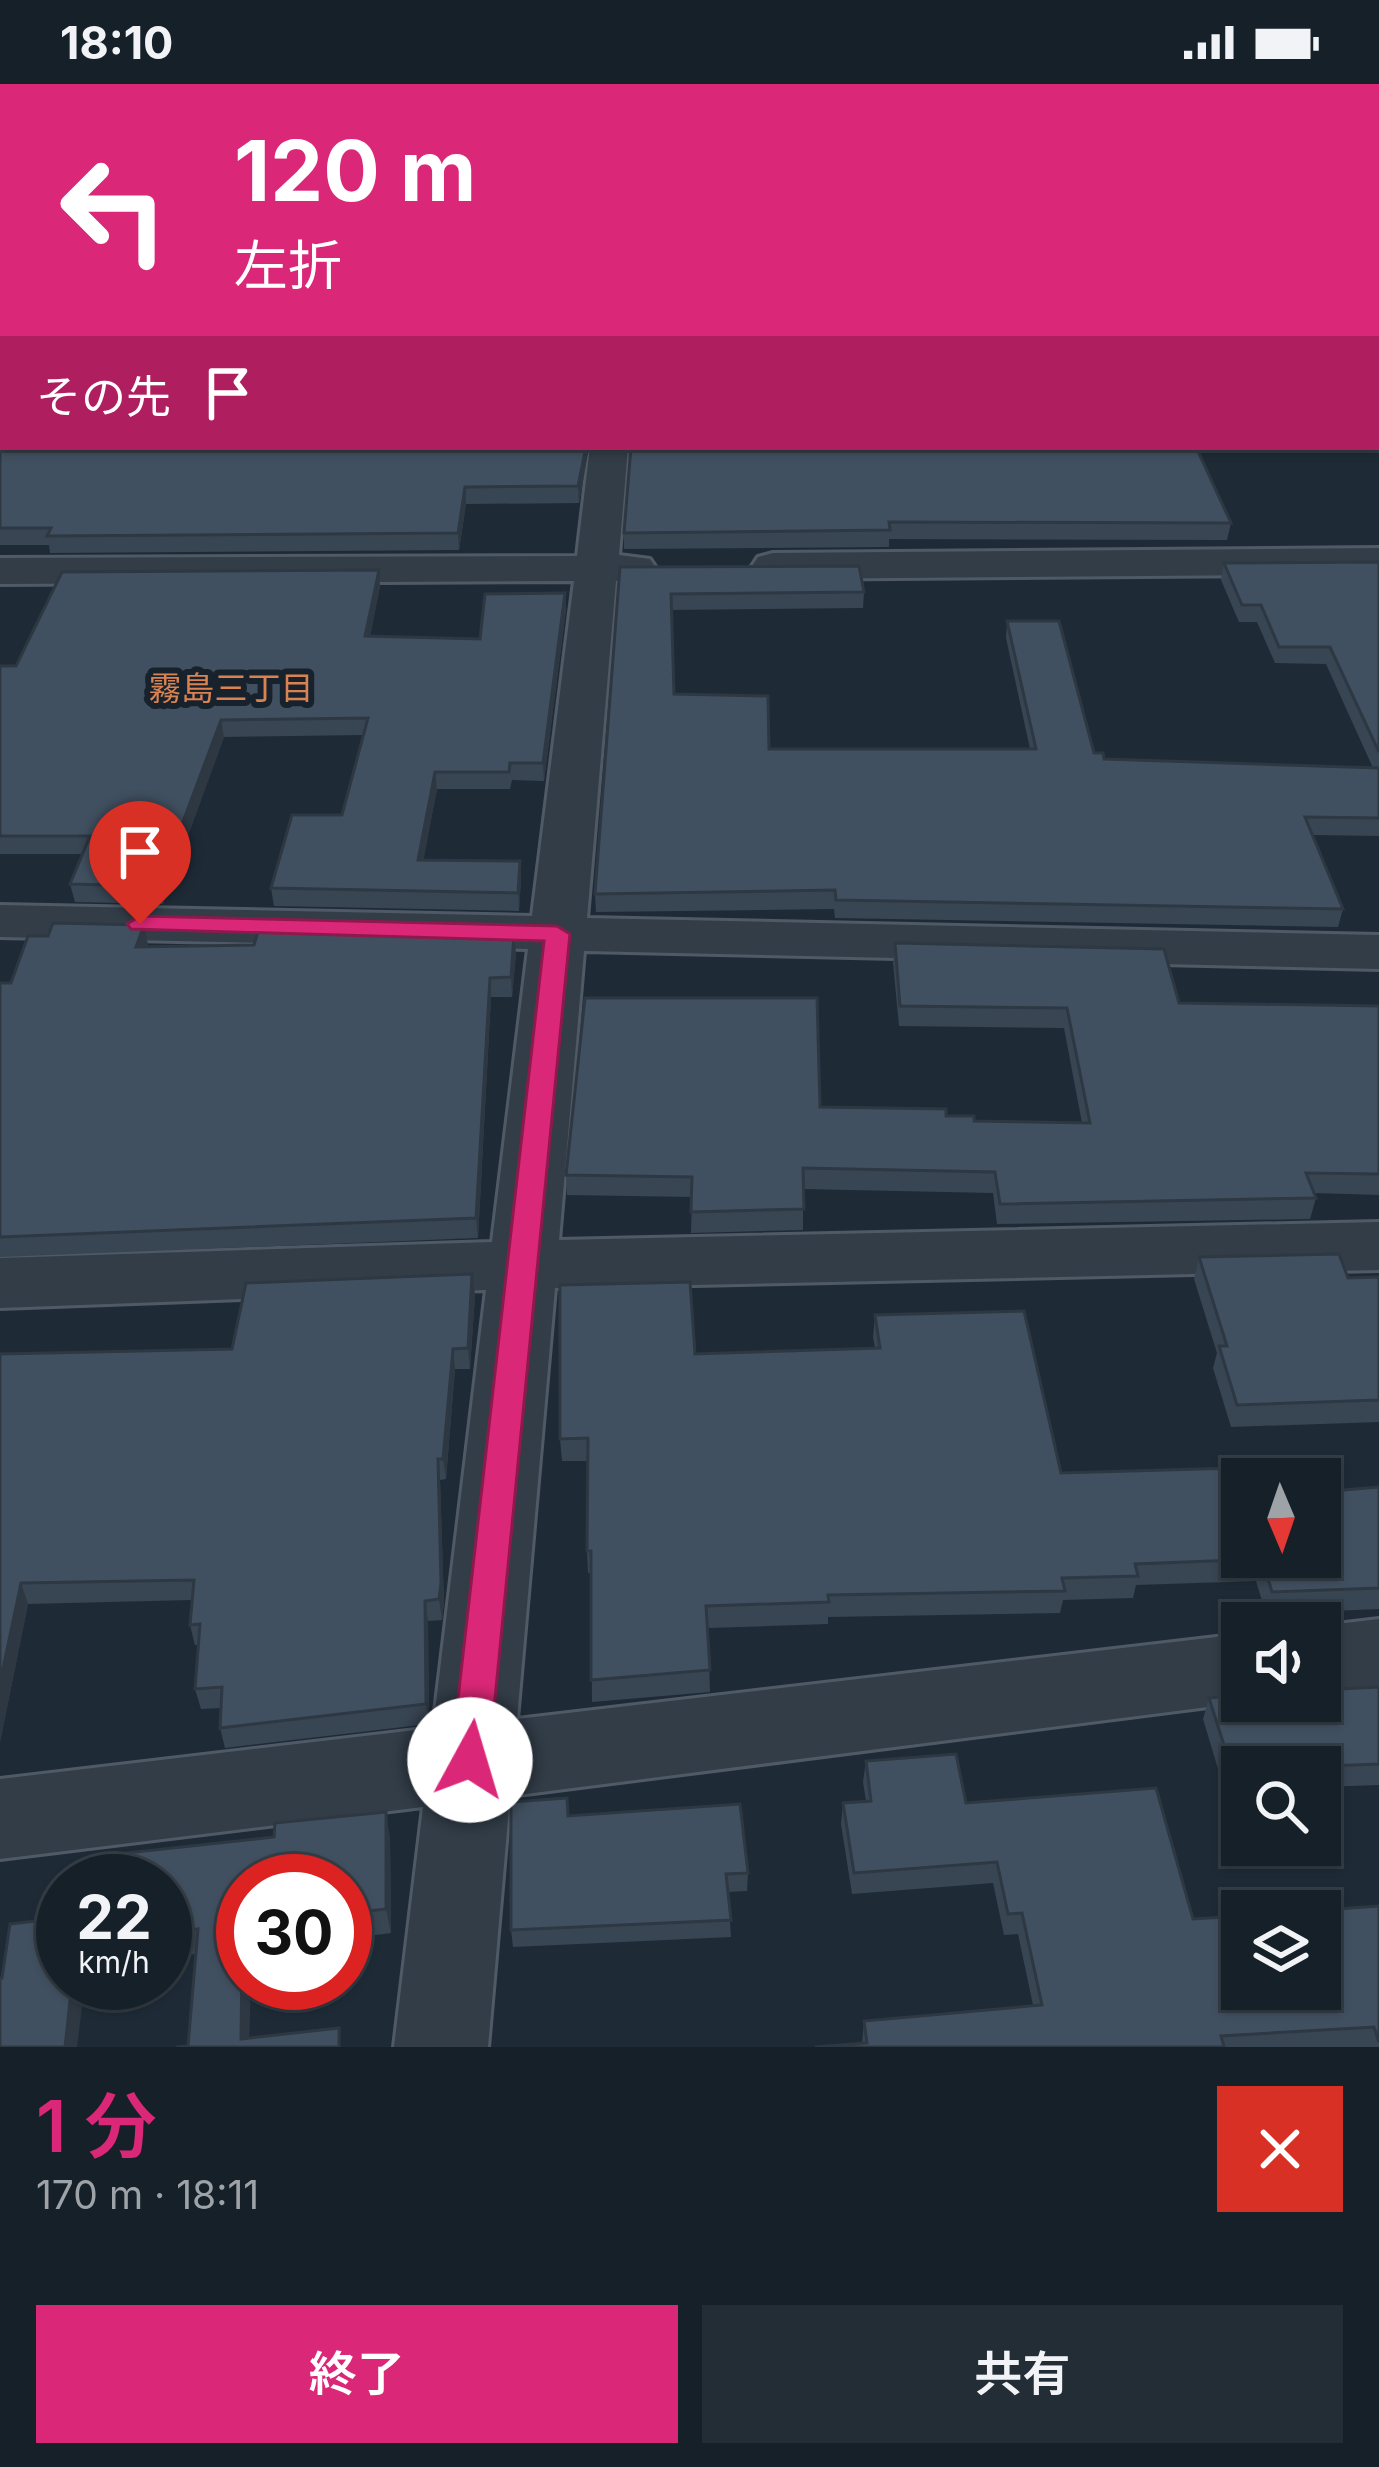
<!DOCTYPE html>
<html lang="ja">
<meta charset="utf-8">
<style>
:root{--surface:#162029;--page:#232d35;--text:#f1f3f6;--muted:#9ea3a8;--line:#353e46;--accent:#db2777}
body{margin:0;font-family:Inter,"Noto Sans JP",sans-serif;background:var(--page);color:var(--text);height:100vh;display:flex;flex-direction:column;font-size:45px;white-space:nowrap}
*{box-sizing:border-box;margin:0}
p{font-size:39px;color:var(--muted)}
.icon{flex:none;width:66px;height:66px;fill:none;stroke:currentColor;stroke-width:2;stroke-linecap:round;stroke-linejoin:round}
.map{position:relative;height:1963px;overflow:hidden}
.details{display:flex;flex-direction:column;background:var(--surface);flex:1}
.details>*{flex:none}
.guide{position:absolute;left:0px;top:0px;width:1380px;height:366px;box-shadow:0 3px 9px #0004,0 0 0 3px var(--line);background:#db2777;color:#fff;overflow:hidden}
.needle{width:78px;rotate:178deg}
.buttons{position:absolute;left:1221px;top:1374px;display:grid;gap:24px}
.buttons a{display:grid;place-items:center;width:120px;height:120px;border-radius:0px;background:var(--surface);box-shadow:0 3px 9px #0004,0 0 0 3px var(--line);font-size:60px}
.speed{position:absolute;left:36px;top:1770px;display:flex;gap:24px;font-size:60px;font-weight:700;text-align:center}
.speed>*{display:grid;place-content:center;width:156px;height:156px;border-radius:50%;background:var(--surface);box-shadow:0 3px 9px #0004,0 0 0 3px var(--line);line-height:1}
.speed small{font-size:30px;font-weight:400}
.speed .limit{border:18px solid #d22;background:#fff;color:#111}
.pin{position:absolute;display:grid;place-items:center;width:102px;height:102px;color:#fff;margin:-123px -51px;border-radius:50% 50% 50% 0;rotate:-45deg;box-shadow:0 0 12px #0007}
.pin .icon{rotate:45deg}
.me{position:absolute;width:132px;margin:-66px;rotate:6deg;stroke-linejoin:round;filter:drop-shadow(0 0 9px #0008)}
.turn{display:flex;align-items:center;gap:42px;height:252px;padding:0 36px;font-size:54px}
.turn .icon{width:156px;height:156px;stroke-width:2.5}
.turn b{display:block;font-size:84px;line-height:102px}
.then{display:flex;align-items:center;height:114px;padding:0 36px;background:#0003;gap:24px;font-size:45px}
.round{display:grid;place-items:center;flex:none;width:126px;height:126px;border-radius:0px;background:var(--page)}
.head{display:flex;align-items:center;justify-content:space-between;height:204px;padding:0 36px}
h1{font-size:72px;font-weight:600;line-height:90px;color:var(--accent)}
.cta{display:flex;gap:24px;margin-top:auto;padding:24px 36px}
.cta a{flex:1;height:138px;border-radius:0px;background:var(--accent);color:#fff;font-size:48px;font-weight:600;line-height:138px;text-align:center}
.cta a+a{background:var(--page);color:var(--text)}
.status{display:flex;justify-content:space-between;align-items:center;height:84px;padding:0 60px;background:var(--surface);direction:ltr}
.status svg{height:33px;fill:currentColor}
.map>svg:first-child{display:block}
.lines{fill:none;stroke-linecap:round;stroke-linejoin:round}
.minor-casing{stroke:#4f5a66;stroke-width:6}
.tertiary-casing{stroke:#4f5a66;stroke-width:6}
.primary-casing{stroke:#3b4651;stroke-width:6}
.minor{fill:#323d48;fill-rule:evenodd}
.tertiary{fill:#323d48;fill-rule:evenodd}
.primary{fill:#4f5c68;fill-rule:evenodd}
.wall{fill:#384553}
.shaded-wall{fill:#2e3843}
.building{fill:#415060;stroke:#2e3843;stroke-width:3}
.route{fill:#db2777;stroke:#8e194d;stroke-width:3}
.labels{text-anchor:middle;stroke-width:12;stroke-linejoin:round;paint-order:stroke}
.far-neighbourhood-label{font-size:33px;fill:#d98353;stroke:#18222c}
</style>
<div class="status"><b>18:10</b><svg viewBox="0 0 49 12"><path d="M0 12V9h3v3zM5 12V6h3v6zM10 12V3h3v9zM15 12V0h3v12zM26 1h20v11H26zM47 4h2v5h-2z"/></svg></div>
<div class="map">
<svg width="1379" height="1963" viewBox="0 0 1379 1963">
<rect width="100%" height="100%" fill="#1e2b37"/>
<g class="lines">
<defs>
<path id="minor" d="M0 153H3L0 175Z
M3 222V242L0 243V223Z
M590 363H628L619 471 650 475 656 484 650 493 616 497 587 834 1379 851V885L584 867 559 1156 1379 1138V1186L555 1204 517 1635 1242 1550V1617H1255L510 1712 488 1963H394L423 1723 0 1775V1695L433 1644 486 1206 0 1224V1174L492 1158 528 865 0 853V821L532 832 574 497 0 500V474L577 472Z
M1379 464V490L773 495 758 491 752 482 758 473 773 469Z
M1379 1535V1605L1320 1612V1542Z"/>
<path id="tertiary" d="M1377 270H1379V294H1377Z"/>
<path id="primary" d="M1377 293 1379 294V320L1377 319Z"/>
</defs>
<use href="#minor" class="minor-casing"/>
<use href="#tertiary" class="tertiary-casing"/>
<use href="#primary" class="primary-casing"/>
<use href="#minor" class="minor"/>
<use href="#tertiary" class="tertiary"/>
<use href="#primary" class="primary"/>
</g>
<path class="wall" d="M0 281 3 363H589L579 419 466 420 459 466 50 469 49 461H0Z
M1200 370 1231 439 1227 456 889 455V463L624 465V449Z
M1379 478V752L1313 751 1343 825 1338 843 835 834 834 825 596 828 595 810 620 483 864 508 863 524 672 526 674 610 769 665H1030L1006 554 1007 537 1094 669 1104 675 1373 684 1326 580 1275 579 1257 538H1239L1221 496 1224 479Z
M380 502 370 552 480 555 565 509 566 525 544 697 512 696 510 705H437L423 776 520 777 521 795 519 827 274 822 271 804 342 731 363 651 224 653 163 820 75 818 70 800 83 770H0V582H16Z
M144 841 148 863 516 869 512 913H491L478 1154 0 1173V899H11L48 852Z
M895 859 1179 919 1379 922V1111L1314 1109 1316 1114 1310 1135 997 1140 993 1109 803 1105V1146L691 1149 692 1113 567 1111 566 1091 820 1023 946 1032 974 1037 1082 1039 1064 944 899 942 893 879Z
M1199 1173 1348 1194 1379 1193V1338L1231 1343 1213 1284 1217 1269 1194 1195Z
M472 1190 475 1211 470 1285H455L446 1395 440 1396 444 1519 442 1536 428 1537 429 1640 225 1664 220 1644 221 1624 201 1625 195 1605 198 1561H195L190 1541 192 1516 28 1520 0 1658V1270L232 1265Z
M875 1231 1061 1389 1229 1384 1231 1375 1296 1374 1242 1473 1379 1403V1525L1266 1530 1256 1497 1136 1501 1133 1514 1063 1516 1060 1529 828 1533V1540L708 1544 710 1608 592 1618 591 1489H588L587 1467 588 1377H562L560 1355 875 1264 873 1253Z
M1379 1603V1701L1320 1703V1683H1242V1707L1225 1708 1203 1635 1209 1614Z
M866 1677 966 1719 1193 1835 1379 1822V1963H815L862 1959 864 1937 1033 1921 1018 1850 1004 1851 993 1799 852 1810 841 1740 843 1719 866 1717 863 1698Z
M569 1732 748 1789 747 1807 728 1808 731 1853 513 1863 511 1846Z
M390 1753 391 1849 345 1855V1797H243L249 1954 188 1962 196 1870 165 1874V1797Z"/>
<path class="shaded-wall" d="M3 112V128L0 132V115Z
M586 363H589L579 419 578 402Z
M465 403 466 420 459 466 458 449Z
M379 486 380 502 367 569 365 552Z
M565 509 566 525 544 697 543 679Z
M221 636 224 653 163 820 159 802Z
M435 688 437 705 420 795 418 776Z
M520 777 521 795 519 827 518 809Z
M144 841 148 861 141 883 136 863Z
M514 850 516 869 512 913 511 893Z
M490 894 491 913 478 1154 476 1134Z
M472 1190 475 1211 470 1285 468 1264Z
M453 1265 455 1285 446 1395 443 1375Z
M438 1375 440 1396 444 1519 442 1536 439 1515Z
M21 1499 28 1520 0 1658V1599Z
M425 1517 428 1537 429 1640 426 1620Z
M386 1728 390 1753 391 1849 386 1825Z
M72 1899H85L77 1963H65Z
M243 1899H251L249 1963 241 1955Z"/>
<path class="building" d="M4 0H1379V16L1377 17V3H5Z
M3 11V112L0 115V13Z
M1377 27 1379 35V66L1377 65Z
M0 281H3V363H586L578 402 465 403 458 449 47 452 51 444H0Z
M631 363H1196L1231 439 889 438 890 446 624 449Z
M1379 478V668L1330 563H1279L1261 521H1242L1224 479Z
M859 482 864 508 671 510 674 610 768 612 769 665H1036L1007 537H1059L1094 669H1103L1104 675 1379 684V734L1305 733 1343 825 836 816 835 806 595 810 620 483Z
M379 486 365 552 480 555 485 510 565 509 543 679H510L509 688H435L418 776 520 777 518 809 271 804 292 731H342L368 634 221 636 159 802 70 800 90 752H0V582H16L62 488Z
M53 839 144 841 136 863 254 861 259 844 514 850 511 893 490 894 476 1134 0 1153V899H11L28 852H48Z
M895 859 1164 865 1179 919 1379 922V1090L1306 1089 1316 1114 1000 1120 995 1088 803 1084 804 1125 691 1128 692 1093 566 1091 585 914H817L820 1023 946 1025V1032H974V1037L1090 1039 1067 924 900 922Z
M1339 1170 1348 1194 1379 1193V1316L1237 1321 1219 1262H1227L1199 1173Z
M472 1190 468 1264 453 1265 443 1375H438L441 1499 439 1515 425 1517 426 1620 220 1644 222 1603 195 1605 200 1540 190 1541 194 1496 21 1499 0 1599V1270L232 1265 246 1199Z
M690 1198 695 1270 880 1264 875 1231 1024 1227 1061 1389 1234 1384 1231 1375 1296 1374 1303 1395H1242V1473H1320V1408L1379 1403V1504L1272 1508 1262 1475 1135 1480 1138 1492 1062 1494 1065 1507 828 1511 829 1518 706 1522 710 1586 591 1596V1467H587L588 1354 560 1355V1201Z
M1379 1603V1680L1303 1683H1242V1686H1232L1209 1614 1242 1611V1617H1320V1606Z
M956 1670 966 1719 1156 1704 1193 1835 1242 1832V1905H1320V1827H1309L1379 1822V1958L1374 1943 1221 1952 1224 1963H815L867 1959 864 1937 1042 1921 1022 1829 1008 1830 997 1778 854 1789 843 1719 871 1717 866 1677Z
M567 1714 568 1732 740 1720 748 1789 726 1790 731 1836 511 1846V1718Z
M386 1728V1825L345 1830V1797H243L241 1955 339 1944V1963H176L188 1962 198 1845 165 1849V1797H123L126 1769 274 1753 275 1739Z
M63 1834V1899H72L65 1963H0V1894H2L10 1840Z"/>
<path class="route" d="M140 832 557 842 570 850 489 1676 483 1688 470 1694 456 1688 451 1676 544 857 131 845 127 840Z"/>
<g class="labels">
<g class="far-neighbourhood-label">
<text x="231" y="616">霧島三丁目</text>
</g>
</g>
</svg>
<div class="buttons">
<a><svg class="needle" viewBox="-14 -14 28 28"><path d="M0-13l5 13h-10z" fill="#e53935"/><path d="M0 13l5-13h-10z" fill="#9ea3a8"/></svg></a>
<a><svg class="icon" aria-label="sound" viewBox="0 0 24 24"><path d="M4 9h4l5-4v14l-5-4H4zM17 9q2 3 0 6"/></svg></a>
<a><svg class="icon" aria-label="search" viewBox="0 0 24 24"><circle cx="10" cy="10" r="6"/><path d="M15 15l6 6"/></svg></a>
<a><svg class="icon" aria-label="layers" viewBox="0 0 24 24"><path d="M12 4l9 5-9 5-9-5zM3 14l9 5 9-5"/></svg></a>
</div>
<div class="speed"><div>22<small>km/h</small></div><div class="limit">30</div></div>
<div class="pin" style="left:140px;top:840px;background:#d93025"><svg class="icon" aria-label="arrive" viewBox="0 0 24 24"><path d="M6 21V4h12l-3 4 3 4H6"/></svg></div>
<svg class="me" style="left:470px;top:1676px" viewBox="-20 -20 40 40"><circle r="19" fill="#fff"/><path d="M0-13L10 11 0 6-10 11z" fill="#db2777"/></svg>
<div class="guide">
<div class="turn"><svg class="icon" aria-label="left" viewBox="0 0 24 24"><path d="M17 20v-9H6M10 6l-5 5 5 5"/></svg><div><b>120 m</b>左折</div></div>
<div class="then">その先<svg class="icon" aria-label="arrive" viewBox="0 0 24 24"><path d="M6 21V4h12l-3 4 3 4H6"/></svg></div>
</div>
</div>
<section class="details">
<div class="head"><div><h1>1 分</h1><p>170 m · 18:11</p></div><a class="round" style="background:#d93025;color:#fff"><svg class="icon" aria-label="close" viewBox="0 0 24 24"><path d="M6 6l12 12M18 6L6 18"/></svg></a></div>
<div class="cta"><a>終了</a><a>共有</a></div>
</section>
